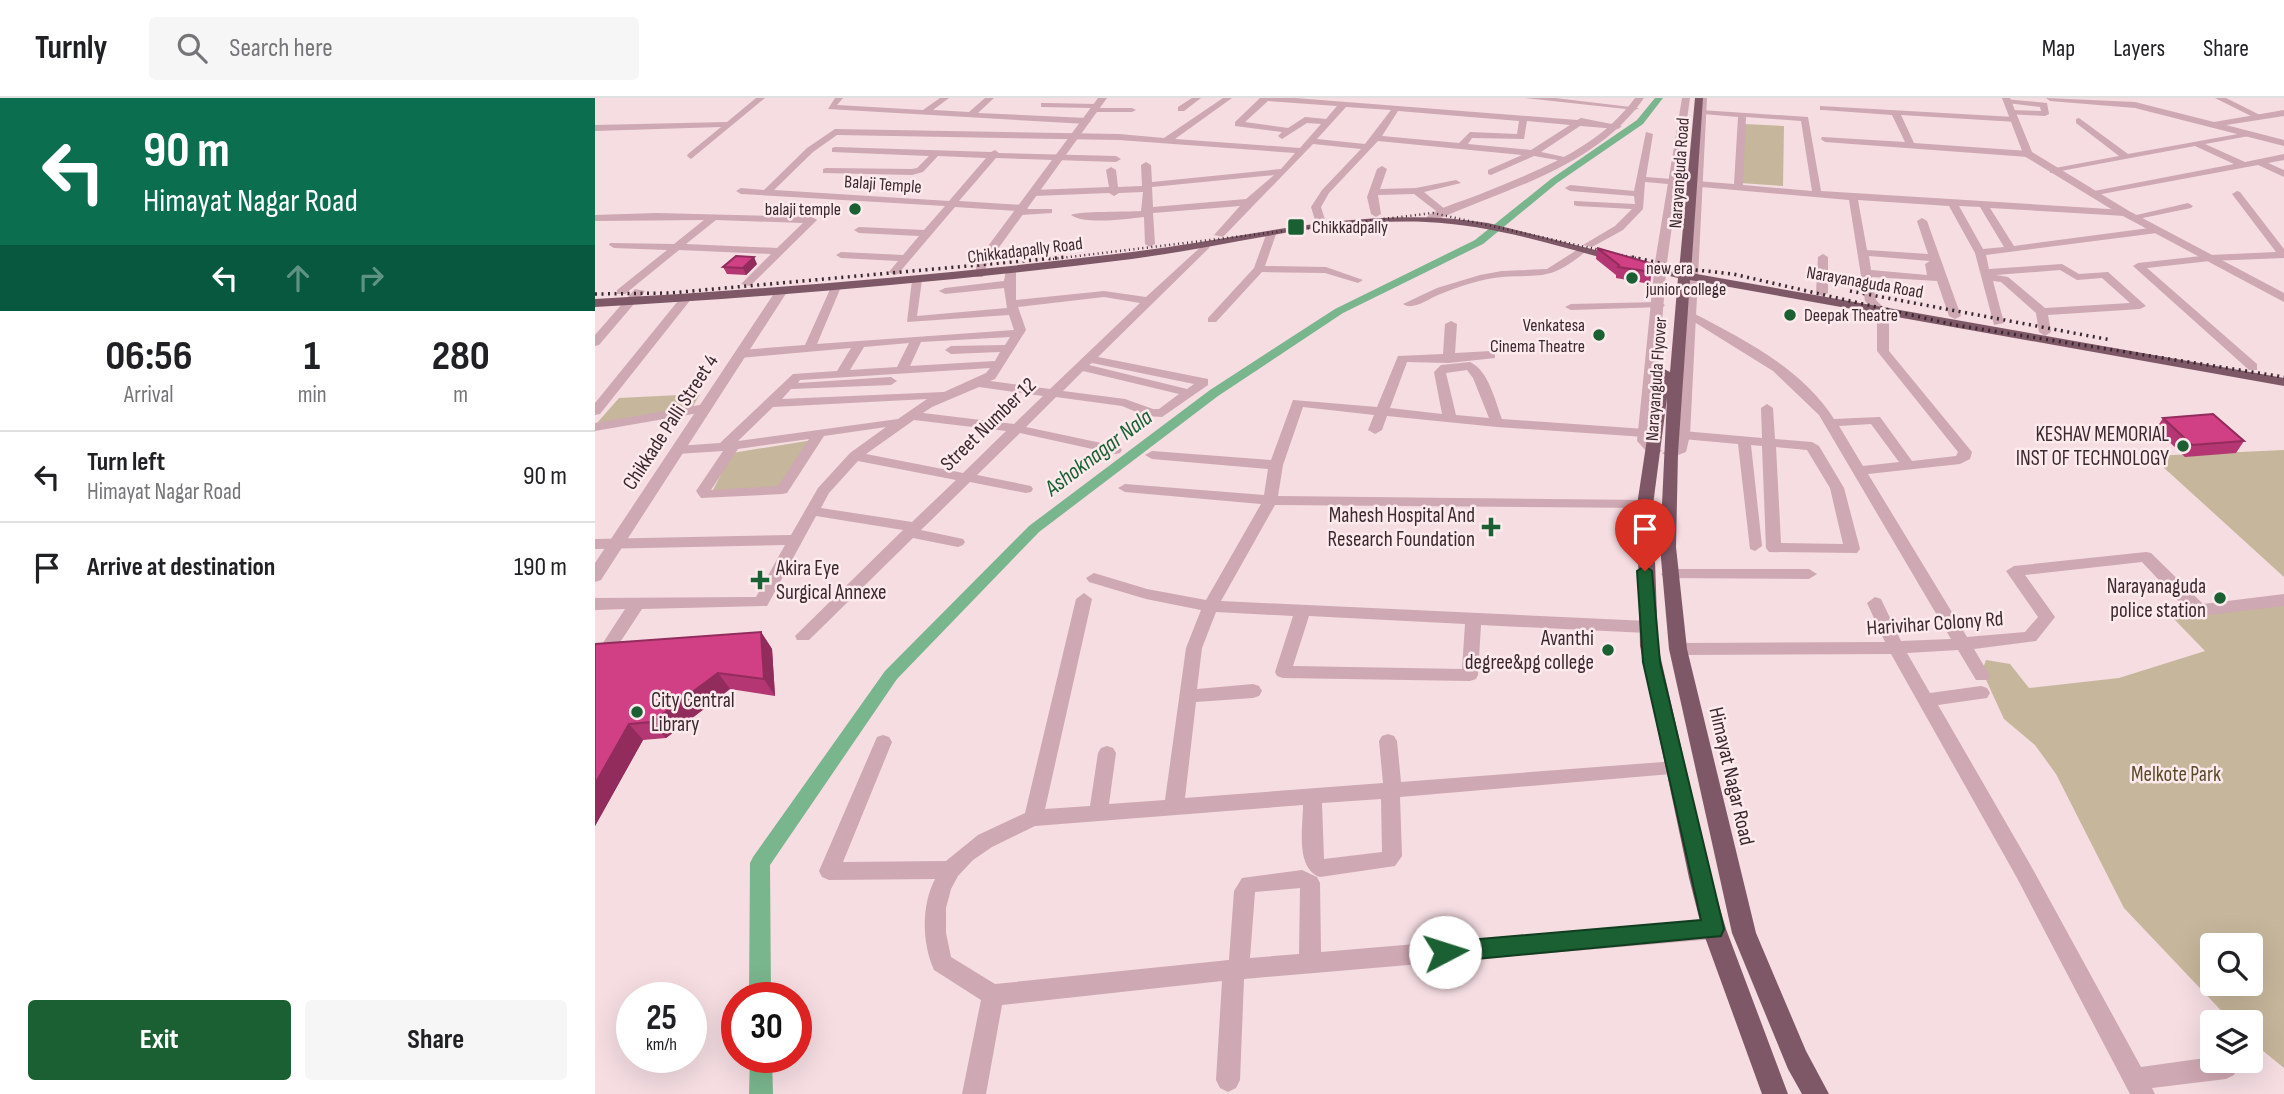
<!DOCTYPE html>
<style>
:root{--surface:#fff;--page:#f6f6f6;--text:#202124;--muted:#757577;--line:#e0e0e0;--accent:#1a6032}
body{margin:0;font-family:"Sofia Sans Condensed",sans-serif;background:var(--page);color:var(--text);height:100vh;display:flex;flex-direction:column;font-size:26px;white-space:nowrap}
*{box-sizing:border-box;margin:0}
p{font-size:23px;color:var(--muted)}
.icon{flex:none;width:38px;height:38px;fill:none;stroke:currentColor;stroke-width:2;stroke-linecap:round;stroke-linejoin:round}
.map{position:relative;flex:1;overflow:hidden}
.sheet{display:flex;flex-direction:column;background:var(--surface);width:595px}
.sheet>*{flex:none}
.banner{background:#0b6e4f;color:#fff;overflow:hidden}
.controls{position:absolute;left:1605px;top:835px;display:grid;gap:14px}
.controls a{display:grid;place-items:center;width:63px;height:63px;border-radius:7px;background:var(--surface);box-shadow:0 7px 28px #0002;font-size:35px}
.speed{position:absolute;left:21px;top:884px;display:flex;gap:14px;font-size:35px;font-weight:700;text-align:center}
.speed>*{display:grid;place-content:center;width:91px;height:91px;border-radius:50%;background:var(--surface);box-shadow:0 7px 28px #0002;line-height:1}
.speed small{font-size:18px;font-weight:400}
.speed .limit{border:10px solid #d22;background:#fff;color:#111}
.pin{position:absolute;display:grid;place-items:center;width:60px;height:60px;color:#fff;margin:-72px -30px;border-radius:50% 50% 50% 0;rotate:-45deg;box-shadow:0 0 7px #0007}
.pin .icon{rotate:45deg}
.me{position:absolute;width:77px;margin:-38px;rotate:85deg;stroke-linejoin:round;filter:drop-shadow(0 0 5px #0008)}
.turn{display:flex;align-items:center;gap:24px;height:147px;padding:0 28px;font-size:32px}
.turn .icon{width:91px;height:91px;stroke-width:2.5}
.turn b{display:block;font-size:49px;line-height:60px}
.lanes{display:flex;align-items:center;height:66px;padding:0 28px;background:#0003;justify-content:center;gap:35px;direction:ltr}
.lanes .off{opacity:.35}
.eta{display:flex;justify-content:space-evenly;align-items:center;height:119px;text-align:center}
.eta b{font-size:42px;font-weight:700;line-height:49px}
.primary-button{display:flex;gap:14px;margin-top:auto;padding:14px 28px}
.primary-button a{flex:1;height:80px;border-radius:7px;background:var(--accent);color:#fff;font-size:28px;font-weight:700;line-height:80px;text-align:center}
.primary-button a+a{background:var(--page);color:var(--text)}
ul{padding:0;list-style:none}
li{display:flex;align-items:center;gap:21px;height:91px;padding:0 28px;border-top:2px solid var(--line)}
li div{flex:1}
li b{display:block;font-size:26px}
li em{font-style:normal}
header{display:flex;align-items:center;gap:42px;box-sizing:border-box;height:98px;padding:0 35px;background:var(--surface);border-bottom:2px solid var(--line)}
header strong{font-size:33px}
nav{display:flex;gap:38px;margin-inline-start:auto;font-size:24px}
.search{width:490px;height:63px;background:var(--page);display:flex;align-items:center;gap:18px;box-sizing:border-box;padding:0 24px;border-radius:7px;color:var(--muted);font-size:26px}
main{display:flex;flex:1;min-height:0}
.map>svg:first-child{display:block}
.green{fill:#c6b69b;fill-rule:evenodd}
.lines{fill:none;stroke-linecap:round;stroke-linejoin:round}
.canal{fill:#79b58d;fill-rule:evenodd}
.minor{fill:#cea8b2;fill-rule:evenodd}
.tertiary{fill:#cea8b2;fill-rule:evenodd}
.primary{fill:#7e5867;fill-rule:evenodd}
.rail-far1{stroke:#3a2930;stroke-width:2.5;stroke-dasharray:1 3.5;stroke-linecap:butt}
.rail{stroke:#3a2930;stroke-width:3.5;stroke-dasharray:2 4.5;stroke-linecap:butt}
.wall{fill:#b43672}
.shaded-wall{fill:#922c5c}
.building{fill:#d13f84;stroke:#922c5c;stroke-width:2}
.route{fill:#1a6032;stroke:#113e20;stroke-width:2}
.poi-dot{fill:#1a6032;stroke:#fceaed;stroke-width:2.5}
.labels{text-anchor:middle;stroke-width:5;stroke-linejoin:round;paint-order:stroke}
.far-street-label{font-size:18px;fill:#3a2930;stroke:#fceaed}
.far-poi-label{font-size:18px;fill:#3a2930;stroke:#fceaed;text-anchor:start}
.street-label{font-size:21px;fill:#3a2930;stroke:#fceaed}
.poi-label{font-size:21px;fill:#3a2930;stroke:#fceaed;text-anchor:end}
.park-label{font-size:21px;fill:#5b4a2a;stroke:#fceaed}
.water-label{font-size:23px;font-style:italic;fill:#1a6032;stroke:#fceaed}
</style>
<header>
<strong>Turnly</strong>
<div class="search"><svg class="icon" aria-label="search" viewBox="0 0 24 24"><circle cx="10" cy="10" r="6"/><path d="M15 15l6 6"/></svg>Search here</div>
<nav><a>Map</a><a>Layers</a><a>Share</a></nav>
</header>
<main>
<section class="sheet">
<div class="banner">
<div class="turn"><svg class="icon" aria-label="left" viewBox="0 0 24 24"><path d="M17 20v-9H6M10 6l-5 5 5 5"/></svg><div><b>90 m</b>Himayat Nagar Road</div></div>
<div class="lanes"><svg class="icon" aria-label="left" viewBox="0 0 24 24"><path d="M17 20v-9H6M10 6l-5 5 5 5"/></svg><svg class="icon off" aria-label="ahead" viewBox="0 0 24 24"><path d="M12 20V5M6 11l6-6 6 6"/></svg><svg class="icon off" aria-label="right" viewBox="0 0 24 24"><path d="M7 20v-9h11M14 6l5 5-5 5"/></svg></div>
</div>
<div class="eta">
<div><b>06:56</b><p>Arrival</p></div>
<div><b>1</b><p>min</p></div>
<div><b>280</b><p>m</p></div>
</div>
<ul>
<li><svg class="icon" aria-label="left" viewBox="0 0 24 24"><path d="M17 20v-9H6M10 6l-5 5 5 5"/></svg><div><b>Turn left</b><p>Himayat Nagar Road</p></div><em>90 m</em></li>
<li><svg class="icon" aria-label="arrive" viewBox="0 0 24 24"><path d="M6 21V4h12l-3 4 3 4H6"/></svg><div><b>Arrive at destination</b></div><em>190 m</em></li>
</ul>
<div class="primary-button"><a>Exit</a><a>Share</a></div>
</section>
<div class="map">
<svg width="1689" height="996" viewBox="0 0 1689 996">
<rect width="100%" height="100%" fill="#f5dde2"/>
<path class="green" d="M1149 26 1189 28 1188 88 1145 85Z
M105 296 97 310 2 325 24 300Z
M218 342 179 396H116L137 355Z
M1689 352V479L1556 358Z
M1689 504V970L1656 943V924H1637L1529 810 1461 676 1440 647 1409 621 1387 573 1391 562 1415 566 1434 590 1524 580 1610 553 1579 521 1592 509ZM1617 847H1656V886H1617Z"/>
<g class="lines">
<path class="canal" d="M1060 0H1068L1048 26 962 85 888 146 748 215 623 298 444 434 302 581 175 767 176 900H154L155 765 158 759 290 573 434 428 615 292 740 211 880 142 956 81 1042 22Z
M155 959H177L178 996H154Z"/>
<path class="minor" d="M161 0H170L96 61 92 58 93 56 126 29 0 33V27L132 24Z
M240 0H248L242 7 328 12 345 0H354L338 12 374 14 390 0H399L383 15 492 20 496 23 492 26 233 11Z
M597 0H606L589 13H583V9Z
M628 0H637L580 41 705 50 726 26 712 25 687 41 683 38 687 34 640 28V24L665 0H700L982 22 986 20 1027 28 1023 31 985 28 946 54 974 60V64L939 58 896 77 893 76V72L927 57 783 43 734 95 726 109 730 122 725 125 720 122 716 109 727 92 766 51 718 46 628 139 619 137 645 108 558 115 560 146 555 149 550 146 549 119C530 121 491 127 476 117 483 113 533 114 546 113L548 94 524 95 519 98 514 95 439 98 434 95 439 92 514 89 511 72 516 69 521 72 523 89 547 88 546 67 551 64 556 67 557 84 686 71 700 55 524 42 242 37 218 54 179 92 354 103 391 60 343 58 328 74 317 77 228 75V71L231 70 317 71 322 70 334 58 237 54V50L240 49 396 54 400 52 404 55 521 58 526 61 521 64 401 60 364 103 429 107 433 111H457V115L426 117 423 116 422 113 360 109 303 176 299 177 294 174 303 163 246 160 241 157 246 154 308 157 324 138 264 135 259 132 264 129 329 132 350 108 146 96 141 93 146 90 169 92 212 50 240 31 524 36 569 40ZM673 3 742 8 731 21 710 19 693 30 650 24ZM751 9 796 12 770 46 722 41ZM803 13 924 23 922 36 875 34 864 45 787 38ZM932 23 975 27 936 52 873 46 877 40 929 41ZM679 77 651 101 558 109 557 89Z
M930 0H960L1044 10 1040 12Z
M1620 0H1631L1669 19 1662 21Z
M1409 1 1452 5 1454 16 1450 18 1413 16V12H1416L1446 13 1445 9 1412 5Z
M449 5 502 6 505 10H537L541 12 537 14H500L497 10 446 9V5Z
M1225 8 1419 19 1422 20V24L1306 17 1319 45 1433 53 1437 56 1433 59 1230 44 1226 41 1227 39 1310 44 1297 17 1228 12H1225Z
M1105 12 1213 19 1226 93 1530 112 1535 115 1530 118 1395 110 1419 148 1562 129 1567 132 1562 135 1391 157 1394 171 1467 166 1484 176 1513 174 1551 208 1545 211 1453 217 1456 234 1450 238 1444 234 1441 215 1406 184 1398 183 1409 225 1399 227 1380 155 1354 108 1263 102 1272 152 1333 156 1322 123 1327 120 1332 123 1366 218 1360 221 1354 218 1342 183 1277 179 1281 202 1294 215V253L1377 354 1375 361 1365 366 1273 376 1372 539 1430 534 1443 519 1411 473 1419 468 1551 454 1556 455 1608 506 1689 496V508L1606 518 1600 516 1592 512 1547 464 1430 477 1460 519 1441 543 1379 551 1395 578 1393 582H1381L1363 552 1312 555 1335 595 1386 588 1392 590 1395 595 1392 600 1343 607 1436 768 1546 969 1617 959V962H1640L1643 969 1639 977 1631 981 1557 990 1560 996H1535L1422 780 1296 556 1083 557 1077 555 1075 551 1077 547 1083 545 1290 544 1272 505 1280 499 1286 501 1306 543 1356 541 1224 317 1178 273 1088 217 1098 215C1148 241 1208 271 1239 321L1285 319 1317 363 1361 358 1363 354 1282 253V216L1270 203 1254 102 1050 84 1048 111 1028 132 997 149 988 147 1020 128 1037 111 982 108 979 107V103L1040 106 1039 98 975 93 970 90 975 87 1039 93 1051 34 1058 36 1051 79 1139 86 1143 19 1108 16H1105ZM1151 19 1206 23 1217 93 1148 87ZM1364 108 1385 109 1409 149 1388 151ZM1274 158 1335 163 1330 166 1332 177 1276 172ZM1465 172 1482 182 1507 180 1535 205 1450 210 1413 179 1401 177ZM1276 326 1304 364 1268 368 1244 328Z
M1484 20 1533 56 1654 34V38L1610 46 1650 64 1689 56V62L1673 65 1689 72V79L1663 67 1496 98 1494 96 1499 93 1639 66 1600 48 1455 75V71L1524 58 1481 25V21Z
M787 68 792 71 785 91 821 90 861 82 866 85 829 94 851 112V116H845L819 96 783 97 786 116 781 119 776 116 772 99 782 71Z
M1642 93 1645 94 1689 151V160L1615 163 1552 170 1662 266V272H1654L1538 168 1543 165 1615 157 1681 154 1637 96Z
M1593 105 1598 108 1596 110 1538 122 1533 119Z
M62 115 217 119 222 122 155 188 146 186 176 156 84 152 30 196H22V192L72 152 19 150 14 147 15 145 79 146 109 122 0 123V117ZM121 122 208 125 182 150 91 146Z
M672 134 681 136 670 168 731 169 768 182 763 185 730 175 667 174 621 224H613V220L659 170Z
M610 145 615 148 614 150 503 259 613 281V287L567 319 551 318 527 308 461 299 431 329 525 349 527 352 525 355 520 356 425 335 382 377 436 388 438 391 436 394 431 395 375 384 326 432 368 441 370 444 368 447 363 449 318 440 214 542H202L200 538 308 432 221 418 172 508 47 511 16 558H4L2 554 30 511 0 512V500L161 499 190 447 0 451V441L196 437 223 390 255 355 291 329 229 338 192 395 187 396 106 400 101 393 128 353 82 356 75 352 82 348 125 345 198 276 242 273 256 250 145 260 139 256 145 252 210 247 237 187 246 189 222 246 419 232 414 217 312 224 317 182 322 179 327 182 322 218 412 210 409 190 350 196 344 193 350 190 409 183 411 172 416 169 421 172V202L509 193 551 199ZM509 199 545 205 455 291 395 283 400 281 431 232 423 209ZM415 239 410 247 356 248 350 252 356 256 405 254 400 263 315 268 326 244ZM314 245 302 269 255 272 269 249ZM497 265 599 286 592 291 494 267ZM395 270 391 275 349 294 187 301 196 291 296 287 302 283 296 279 203 285 205 282ZM488 273 584 296 564 311H558L530 301 468 293ZM384 289 448 298 419 326 328 315 337 309ZM332 301 303 321 143 343 178 309ZM319 322 411 333 368 375 271 356ZM214 341 183 388 116 392 143 351ZM263 363 361 382 317 424 226 410 234 395Z
M985 150 990 153 989 155C954 183 948 176 907 179 885 181 863 189 843 197 833 201 818 213 808 206L842 190 885 177 907 173 952 171Z
M1228 156 1233 159V195L1227 198 1221 195 1223 159Z
M40 191 50 193 4 247 0 248V237Z
M87 198 97 200 5 316 0 317V305Z
M1064 204 1070 207 1068 209 976 212 970 209 976 206Z
M856 223 862 226 860 255 896 253 900 254V260L854 265 812 264 795 310 847 316 839 274 846 267 875 264C894 273 900 303 907 321L1050 331 1057 335 1050 339 902 329 792 318 787 332 780 336 773 332 779 317 708 309 688 367 683 398 1050 402 1057 407 1055 410 680 407 626 503 1052 523 1060 529 1052 535 886 527 883 577 881 581 875 583 688 580 682 578 680 574 698 518 621 514 607 550 602 591 658 586 664 588 667 593 664 598 658 600 601 604 590 700 788 685 784 643 787 638 793 636 799 638 802 643 806 684 1081 663 1088 665 1090 670 1088 675 805 699 807 758 800 768 725 779C700 770 708 729 708 707L440 728 397 749 378 762 363 778 356 791 351 810V835L356 859 400 886 634 862 639 793 647 780 707 772 722 779 725 785 726 854 1119 821 1126 824 1129 831 1126 838 1119 841 649 881 645 982 641 990 633 994 625 990 621 982 627 883 407 907 391 996H367L386 902 339 872C327 845 326 808 340 781L234 782 227 779 224 773 282 639 288 637 294 639 297 644 248 764 351 763 383 737 430 715 481 501 489 495 497 501 450 711 495 708 503 655 506 650 512 648 518 650 521 655 514 706 570 702 591 550 606 512 551 501 494 484 491 480 499 475 552 491 611 502 666 406 530 394 523 390 530 386 669 397 673 371 557 361 550 357 557 353 676 362 698 302 782 309 803 258 848 256 850 226ZM872 272 878 280 894 320 861 317 851 275ZM714 518 870 526 867 571 698 568ZM786 701 787 754 729 761 727 705ZM705 790 704 856 655 860 660 794Z
M110 306 116 310 115 313 0 333V325Z
M1172 306 1178 310 1180 341 1217 344 1224 348 1249 390 1265 451 1262 455 1174 454 1171 450 1167 348 1156 347 1167 448 1160 453 1155 451 1143 346 1088 341 1081 337 1088 333 1167 340 1166 310ZM1181 349 1212 352 1235 390 1248 446 1186 445Z
M1074 471H1214L1222 476 1214 481 1069 480 1066 476Z"/>
<path class="tertiary" d="M503 0H512L392 166 388 179H380L382 163Z
M1040 0H1049C1001 69 913 90 839 123L829 121C843 109 866 104 883 97 941 73 1002 52 1040 0Z
M1087 0H1095L1072 164 1057 342 1067 353 1059 358 1054 356 1042 343 1060 164Z
M1104 0H1112L1095 337 1091 354 1075 360 1067 355 1079 348 1081 337Z
M1407 0H1415L1437 54 1534 113 1689 195V204L1526 117 1429 58Z
M1451 0 1540 4 1619 24 1689 12V18L1631 27 1689 42V48L1540 10 1455 3Z
M182 191 192 194 6 482 0 484V465Z"/>
<path class="primary" d="M1100 0H1108L1096 175 1689 280V288L1095 182 1083 355 1081 449 1092 551 1161 835 1211 953 1234 996H1207L1193 971 1137 835 1074 551 1065 449 1072 300 1058 407 1063 548 1116 780 1131 831 1193 996H1167L1107 831 1094 780 1045 548 1042 407 1062 275 1069 271 1075 274 1083 180C1000 161 918 128 831 124 732 120 634 148 537 161 359 183 179 199 0 209V201C179 191 359 176 537 154 656 139 772 106 893 125L1084 173Z"/>
<path class="rail-far1" d="M458 161 838 115 1045 161"/>
<path class="rail" d="M1037 159 1092 171 1138 176 1360 227 1689 279
M1255 193 1516 242
M0 196 75 195 472 159"/>
</g>
<path class="wall" d="M1002 150 1058 166 1055 186 1021 180V177L1001 161Z
M162 166 151 177 132 176 128 169Z
M1568 320 1649 343 1641 355 1590 359 1561 331Z
M166 534 177 551 180 598 135 591 71 640 48 642 0 728V546Z"/>
<path class="shaded-wall" d="M159 159 162 166 151 177 148 170Z
M166 534 177 551 180 598 169 581Z
M123 575 135 591 71 640 57 624Z
M34 626 48 642 0 728V686Z"/>
<path class="building" d="M1002 150 1058 166 1057 174 1023 169 1024 167Z
M141 158 159 159 148 170 128 169Z
M1618 316 1649 343 1597 347 1568 320Z
M166 534 169 581 123 575 57 624 34 626 0 686V546Z"/>
<path class="route" d="M1050 468 1057 473 1065 564 1129 831 1126 838 850 864 842 861 839 854 842 847 850 844 1106 822 1048 564 1042 473Z"/>
<g class="poi-dot">
<circle cx="260" cy="111" r="7"/>
<rect x="692" y="120" width="18" height="18" rx="3.5"/>
<circle cx="1037" cy="180" r="7"/>
<circle cx="1195" cy="217" r="7"/>
<circle cx="1004" cy="237" r="7"/>
<circle cx="1588" cy="348" r="7"/>
<path d="M892.5 418.5h7v7h7v7h-7v7h-7v-7h-7v-7h7z"/>
<path d="M161.5 471.5h7v7h7v7h-7v7h-7v-7h-7v-7h7z"/>
<circle cx="1625" cy="500" r="7"/>
<circle cx="1013" cy="552" r="7"/>
<circle cx="42" cy="614" r="7"/>
</g>
<g class="labels">
<g class="far-street-label">
<text transform="translate(1084 75) rotate(-86)" y="6">Narayanguda Road</text>
<text transform="translate(288 86) rotate(4)" y="6">Balaji Temple</text>
<text transform="translate(430 152) rotate(-7)" y="6">Chikkadapally Road</text>
<text transform="translate(1270 184) rotate(10)" y="6">Narayanaguda Road</text>
<text transform="translate(1061 281) rotate(-86)" y="6">Narayanguda Flyover</text>
</g>
<g class="far-poi-label">
<text x="246" y="117" text-anchor="end">balaji temple</text>
<text x="717" y="135">Chikkadpally</text>
<text x="1051" y="176">new era<tspan x="1051" dy="21">junior college</tspan></text>
<text x="1209" y="223">Deepak Theatre</text>
<text x="990" y="233" text-anchor="end">Venkatesa<tspan x="990" dy="21">Cinema Theatre</tspan></text>
</g>
<g class="street-label">
<text transform="translate(75 324) rotate(-57)" y="7">Chikkade Palli Street 4</text>
<text transform="translate(393 326) rotate(-44)" y="7">Street Number 12</text>
<text transform="translate(1340 525) rotate(-4)" y="7">Harivihar Colony Rd</text>
<text transform="translate(1137 678) rotate(77)" y="7">Himayat Nagar Road</text>
</g>
<g class="poi-label">
<text x="1574" y="343">KESHAV MEMORIAL<tspan x="1574" dy="24">INST OF TECHNOLOGY</tspan></text>
<text x="880" y="424">Mahesh Hospital And<tspan x="880" dy="24">Research Foundation</tspan></text>
<text x="181" y="477" text-anchor="start">Akira Eye<tspan x="181" dy="24">Surgical Annexe</tspan></text>
<text x="1611" y="495">Narayanaguda<tspan x="1611" dy="24">police station</tspan></text>
<text x="999" y="547">Avanthi<tspan x="999" dy="24">degree&amp;pg college</tspan></text>
<text x="56" y="609" text-anchor="start">City Central<tspan x="56" dy="24">Library</tspan></text>
</g>
<g class="park-label">
<text x="1581" y="683">Melkote Park</text>
</g>
<g class="water-label">
<text transform="translate(503 354) rotate(-37)" y="8">Ashoknagar Nala</text>
</g>
</g>
</svg>
<div class="controls">
<a><svg class="icon" aria-label="search" viewBox="0 0 24 24"><circle cx="10" cy="10" r="6"/><path d="M15 15l6 6"/></svg></a>
<a><svg class="icon" aria-label="layers" viewBox="0 0 24 24"><path d="M12 4l9 5-9 5-9-5zM3 14l9 5 9-5"/></svg></a>
</div>
<div class="speed"><div>25<small>km/h</small></div><div class="limit">30</div></div>
<div class="pin" style="left:1050px;top:473px;background:#d93025"><svg class="icon" aria-label="arrive" viewBox="0 0 24 24"><path d="M6 21V4h12l-3 4 3 4H6"/></svg></div>
<svg class="me" style="left:850px;top:854px" viewBox="-20 -20 40 40"><circle r="19" fill="#fff"/><path d="M0-13L10 11 0 6-10 11z" fill="#1a6032"/></svg>
</div>
</main>
